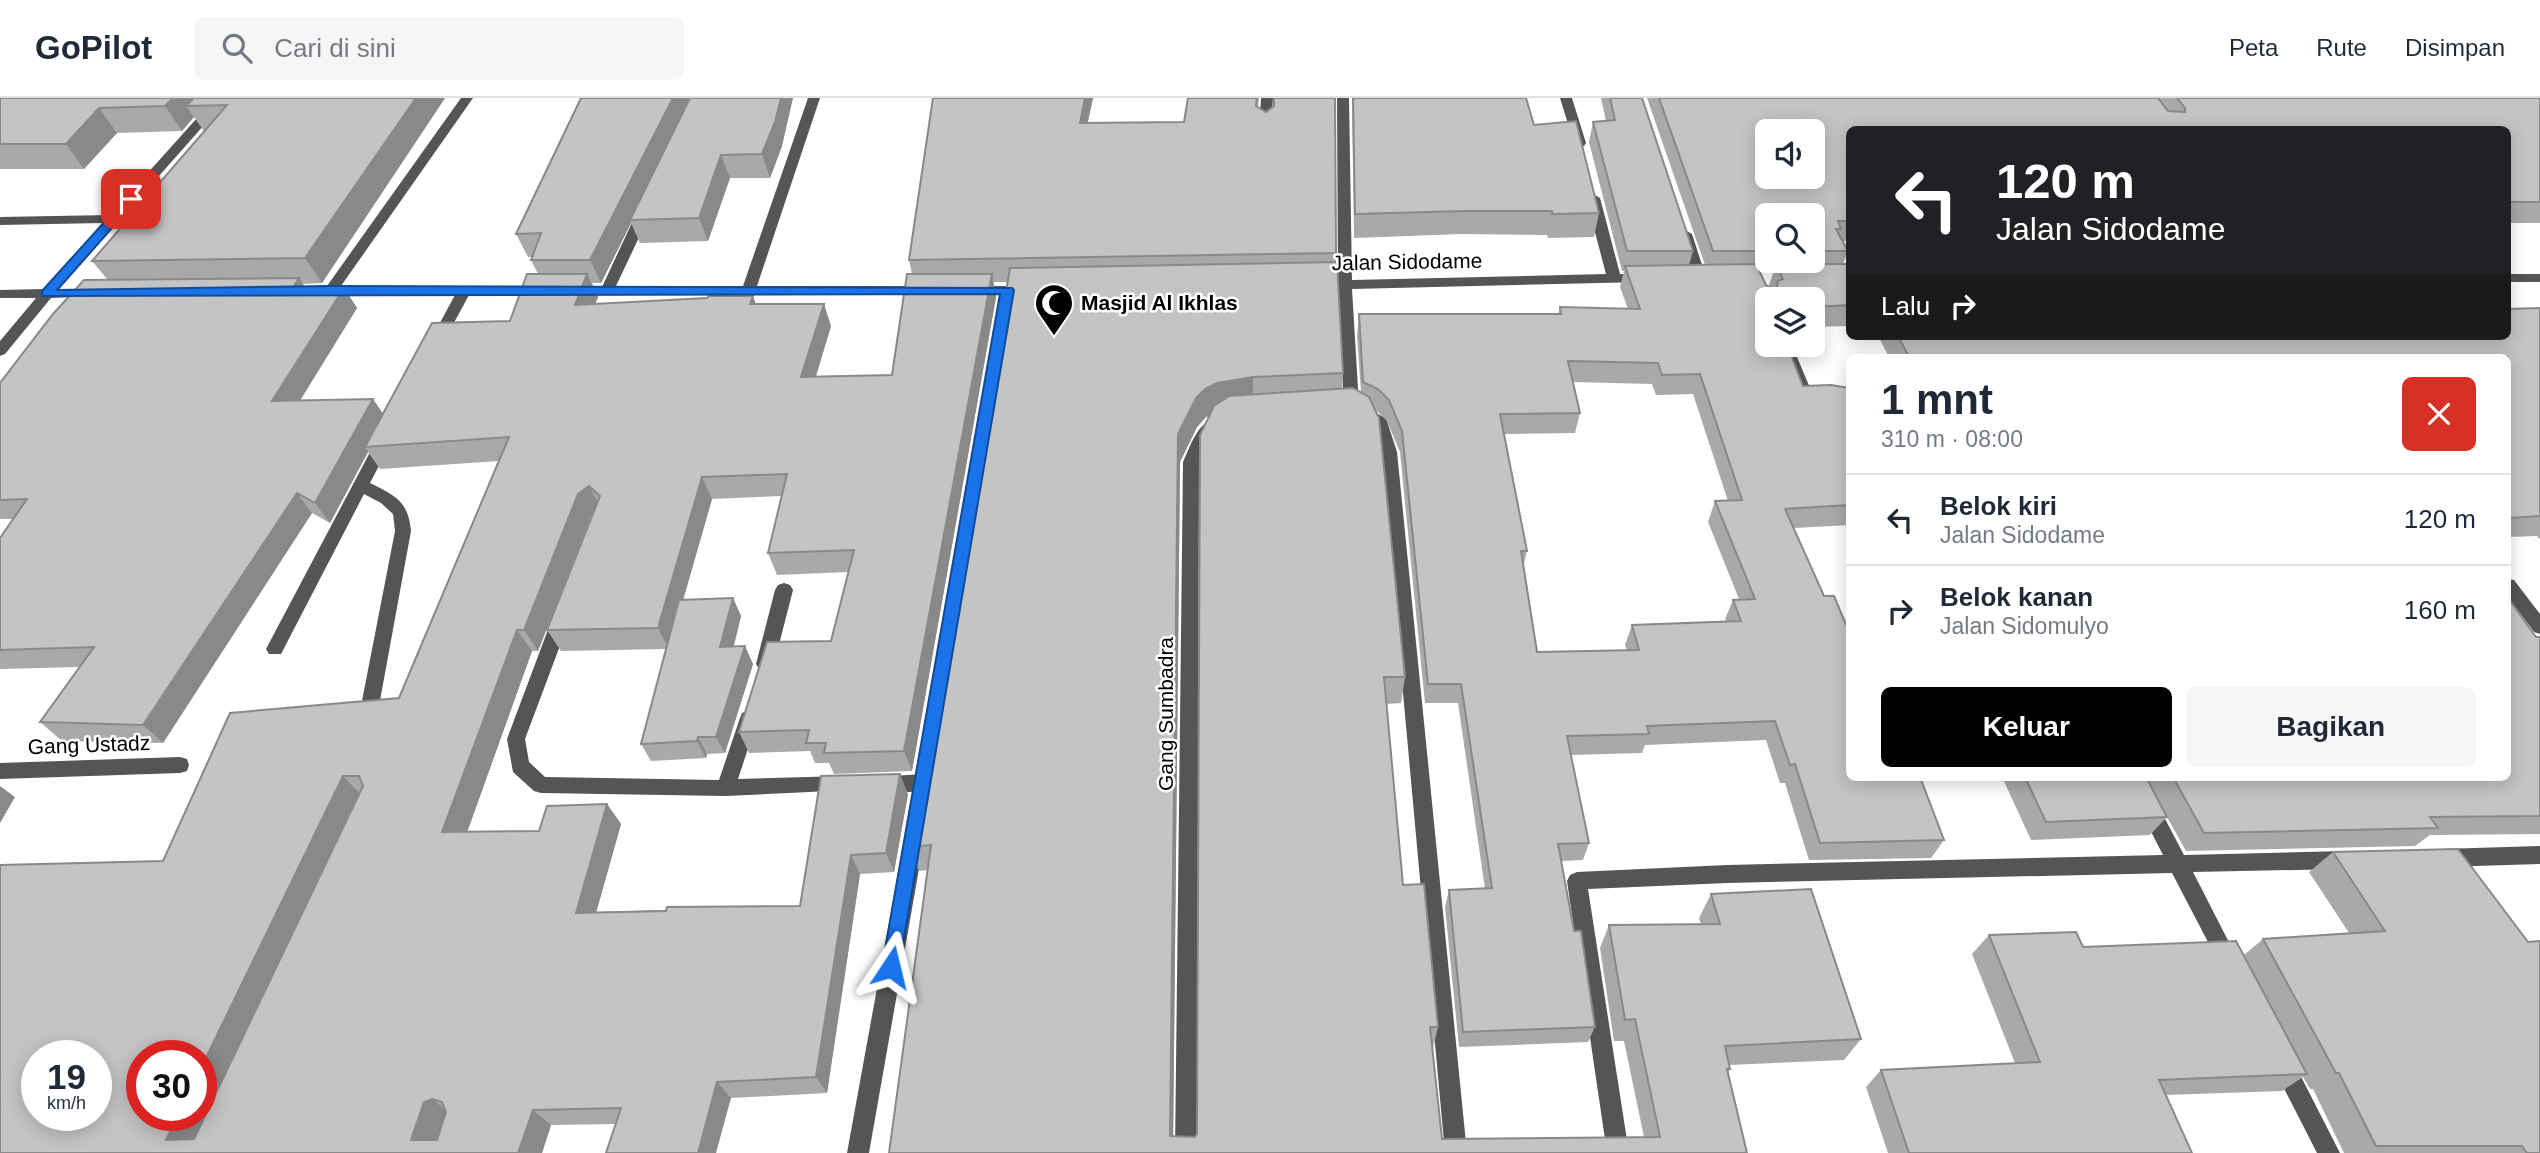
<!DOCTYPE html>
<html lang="id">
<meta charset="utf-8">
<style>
:root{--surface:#fff;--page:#f6f6f7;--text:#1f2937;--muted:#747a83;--line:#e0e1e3;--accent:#000}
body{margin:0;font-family:Helvetica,sans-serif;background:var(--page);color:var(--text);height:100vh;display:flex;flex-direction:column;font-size:26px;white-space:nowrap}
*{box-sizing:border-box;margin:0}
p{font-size:23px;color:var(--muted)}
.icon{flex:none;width:38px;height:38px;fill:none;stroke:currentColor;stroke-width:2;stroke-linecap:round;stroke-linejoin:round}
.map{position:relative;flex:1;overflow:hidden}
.drawer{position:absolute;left:1846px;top:256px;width:665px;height:427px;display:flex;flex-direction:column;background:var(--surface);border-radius:10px;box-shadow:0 4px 18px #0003}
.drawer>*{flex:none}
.top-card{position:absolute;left:1846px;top:28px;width:665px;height:214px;border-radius:10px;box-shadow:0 4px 18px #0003;background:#202124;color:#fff;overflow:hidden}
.fabs{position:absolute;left:1755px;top:21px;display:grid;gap:14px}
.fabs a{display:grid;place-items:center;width:70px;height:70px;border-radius:10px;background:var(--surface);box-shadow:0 4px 18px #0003;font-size:35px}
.speed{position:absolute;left:21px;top:942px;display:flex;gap:14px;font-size:35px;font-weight:700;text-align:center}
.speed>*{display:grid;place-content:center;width:91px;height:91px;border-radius:50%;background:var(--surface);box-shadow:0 4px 18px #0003;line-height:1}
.speed small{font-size:18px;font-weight:400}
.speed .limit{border:10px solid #d22;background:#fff;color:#111}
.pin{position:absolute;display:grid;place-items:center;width:60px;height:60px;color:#fff;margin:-30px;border-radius:14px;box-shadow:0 4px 10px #0006}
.me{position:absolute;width:77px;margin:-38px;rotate:10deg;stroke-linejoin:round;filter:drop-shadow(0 0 5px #0008)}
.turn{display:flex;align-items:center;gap:24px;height:147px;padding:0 35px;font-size:32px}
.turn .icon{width:91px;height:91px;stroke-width:2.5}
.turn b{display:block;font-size:49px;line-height:60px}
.then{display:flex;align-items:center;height:66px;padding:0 35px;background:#0003;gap:14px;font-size:26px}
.round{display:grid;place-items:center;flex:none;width:74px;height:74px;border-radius:10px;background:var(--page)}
.head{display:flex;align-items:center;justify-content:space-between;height:119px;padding:0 35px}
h1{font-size:42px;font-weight:700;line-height:52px}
.button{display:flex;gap:14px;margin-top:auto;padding:14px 35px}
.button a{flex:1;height:80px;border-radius:10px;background:var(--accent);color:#fff;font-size:28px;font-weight:700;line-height:80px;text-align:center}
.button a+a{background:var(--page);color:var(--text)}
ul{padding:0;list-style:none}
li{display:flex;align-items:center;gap:21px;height:91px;padding:0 35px;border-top:2px solid var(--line)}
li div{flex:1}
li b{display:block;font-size:26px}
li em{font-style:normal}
header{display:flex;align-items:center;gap:42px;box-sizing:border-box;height:98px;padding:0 35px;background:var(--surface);border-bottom:2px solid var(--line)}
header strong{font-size:33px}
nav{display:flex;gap:38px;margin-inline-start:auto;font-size:24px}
.search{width:490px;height:63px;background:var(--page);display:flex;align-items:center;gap:18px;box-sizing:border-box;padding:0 24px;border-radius:10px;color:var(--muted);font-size:26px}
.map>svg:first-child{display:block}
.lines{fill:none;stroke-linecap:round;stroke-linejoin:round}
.minor{fill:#555;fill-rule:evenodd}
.wall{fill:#a9a9a9;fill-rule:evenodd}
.shaded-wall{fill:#898989}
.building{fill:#c4c4c4;stroke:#898989;stroke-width:2;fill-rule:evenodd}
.route{fill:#1a73e8;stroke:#114b97;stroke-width:2}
.labels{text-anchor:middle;stroke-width:5;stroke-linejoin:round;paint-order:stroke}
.street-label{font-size:21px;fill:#000;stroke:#fff}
.poi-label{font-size:21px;font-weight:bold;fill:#000;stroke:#fff;text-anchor:start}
</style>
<header>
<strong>GoPilot</strong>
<div class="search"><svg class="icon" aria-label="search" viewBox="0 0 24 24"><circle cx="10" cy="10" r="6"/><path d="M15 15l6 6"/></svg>Cari di sini</div>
<nav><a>Peta</a><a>Rute</a><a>Disimpan</a></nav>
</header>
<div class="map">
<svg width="2540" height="1055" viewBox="0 0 2540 1055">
<rect width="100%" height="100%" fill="#fff"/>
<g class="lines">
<path class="minor" d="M215 0H228L59 191H96L101 192V198L51 200 5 256 0 258V243L36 200H0V192L44 191 103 125 0 127V119L110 117Z
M461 0H473L341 188 544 189 551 193 544 197H469L443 245 436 250 429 245 455 197 324 196 317 192 327 188Z
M808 0H820L757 188H926L933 192 931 195 567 196V190L602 189 637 114 644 110 651 114 616 188H743Z
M1261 0H1273L1271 31 1265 35 1259 31Z
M1337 0H1349L1352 182 1606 176 1586 100 1593 96 1600 100 1620 176H1643L1650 180 1643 184 1352 191 1359 307 1386 320 1397 354 1467 1055H1445L1381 354 1374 327 1354 315H1347L1344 311 1338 191H1314L1307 187 1314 183 1338 182Z
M1560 0H1572L1586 45 1584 48H1576L1574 45Z
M1685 132 1692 136 1706 179 1704 182 1699 183 1692 179 1678 136Z
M2508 176H2540V184H2508Z
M971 188H1031L1038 192 1031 196 966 195 964 192Z
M1778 247H1792L1810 290 1820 295 1850 300V310L1816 304 1799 297Z
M1214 320 1222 325 1209 341 1199 364 1197 1055H1175L1183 364C1190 349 1197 326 1214 320Z
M385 336 393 341 370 385C396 398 408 403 411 433L379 608 376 613 370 615 364 613 361 608 395 433 393 416 381 405 364 396 281 556H269L266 551 377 341Z
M2508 481 2514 482 2540 516V536L2534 534 2508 499Z
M784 485 790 487 793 492 774 566 771 571H759L756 566 775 492 778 487Z
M561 514 567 516 570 521 525 641 529 664 545 679 719 682 740 620 742 615 749 612 756 615 758 620 738 681 844 678 851 680 854 686 851 692 726 698 541 695 534 693 513 674 507 641 552 521 555 516Z
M180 659 187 661 189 667 187 673 180 675 0 681V665Z
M924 676 931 678 934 684 931 690C916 695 890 696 875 691L872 685 875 679Z
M2123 679H2143L2184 757 2344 753 2351 756 2354 762 2351 768 2344 771 2193 774 2238 862 2235 869 2228 872 2221 869 2172 775 1727 785 1588 791 1629 1055H1607L1567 783 1570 777 1577 774 1727 767 2163 757Z
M916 722 923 725 926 731 869 1055H847L906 731 909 725Z
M2540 748V766L2442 769 2435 766 2432 760 2435 754 2442 751Z
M2282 954 2290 957 2340 1055H2317L2271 965 2274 957Z"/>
</g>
<path class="wall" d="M0 0H445L322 185 302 186 306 191 344 190 357 210 300 303 383 316 510 223 538 176 531 162 532 159H528L516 136 581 0 782 48 770 80H730L708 143 640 145 631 125 601 185H592L598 199 595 206H756L831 228 816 278 892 277 912 176 909 162 933 0H1093L1088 24H1184L1188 0H1259L1258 9 1336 155V165L1343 275 1342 291 1361 294 1357 237 1359 216H1558L1560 209 1628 211 1620 189 1624 173H1622L1589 44 1593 24 1606 23 1601 0H1642L1693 153 1689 167H1705L1647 0H2540V125H2508V32H1850V143H1842L1848 153 1843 166H1850V228L1813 229V201H1768L1803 288 1850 290V427L1794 430 1850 679H1934L1920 680 1944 742 1931 760 1809 762 1785 685H1780L1766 642 1645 647 1642 655 1571 657 1589 745 1583 762 1561 763 1574 833 1595 929 1588 944 1459 949 1445 809 1449 792 1485 791 1458 605H1425L1400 354 1387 323 1375 311 1405 579 1401 605 1386 606 1403 787 1438 929 1433 950 1442 1041 1644 1039 1624 943H1614L1600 850 1609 827 1701 826 1699 820 1711 796 1861 941 1844 962 1729 967 1730 971 1728 974 1747 1055H889L928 772 919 773 909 749 1008 184H993L996 199 912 673 834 676 829 665H815L810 653 749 655 739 634 831 543 848 474 777 477 768 455 781 398 712 401 683 502 733 500 741 518 734 548 753 566 725 655 707 656 706 660 651 663 641 646 666 551 561 553 547 532 592 417 591 418 538 553H532L467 734 539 733 607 706 621 726 596 814 800 808 908 696 894 774 860 776 827 995 731 1000 616 1026 551 1027 542 1055H0L163 763 399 600 499 363 380 371 368 354 330 425 312 415 163 645 62 643 40 624 80 569 0 571V440L13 421H0V285L108 182 92 163 205 32H203L194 19 182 33 117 35 84 71H0ZM1768 117H1813V163H1768ZM1759 173H1774L1769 187 1771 190 1766 187ZM1573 284 1652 286 1656 297 1693 296 1728 403H1715L1708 424 1739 501 1733 502 1725 521 1726 523 1632 527 1625 547 1627 552 1537 554 1523 470 1527 453 1504 336 1575 335 1580 315ZM1209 318 1197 1036 1195 1039 1173 1038 1180 364 1197 329 1206 319Z
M1352 0H1526L1534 27 1599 115 1594 139 1548 140 1547 137 1462 136 1354 140Z
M2540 210V441L2537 438 2508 439V259H1889L1878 238H2508Z
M2536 539H2540V736L2430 737 2415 748 2186 753 2167 719 2150 737 2031 742 2002 679H2508Z
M2333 754 2540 1055H2344L2313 991H2310L2303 979 2282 993 2166 997 2192 1055H1888L1866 989 1881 972 2015 965 1972 856 1989 837 2083 849 2244 857 2263 841 2349 835 2309 774Z"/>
<path class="shaded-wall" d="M173 0H211L186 8 194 19 182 33 165 8Z
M416 0H445L322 185 305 160Z
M673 0H693L630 122 631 125 601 185 590 162Z
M781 0H793L782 48 770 80 762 56Z
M1085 0H1093L1082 48 1080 25Z
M99 10 117 35 84 71 66 46Z
M721 57 730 80 708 143 699 120Z
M587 176 598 199 585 229 575 207Z
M992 176 996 199 912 673 904 653Z
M299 180 312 200 292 191Z
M344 190 357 210 287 323 272 303Z
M753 198 761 220 750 206Z
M824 206 831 228 809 301 801 279Z
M1253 279V307L1218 313 1206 319 1197 329 1180 364 1173 1055 1170 1038 1178 336 1196 300 1205 291 1217 285Z
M373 301 386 320 365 349 368 354 330 425 315 405Z
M702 379 712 401 669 551 658 530Z
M589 388 601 410 591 418 538 553 524 532 578 396Z
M297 395 312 415 163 645 143 627Z
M733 500 741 518 729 566 720 549Z
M517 532 532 553 460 754 442 734Z
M745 548 753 566 725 655 716 639Z
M698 639 707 656 706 660 697 643Z
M900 676 908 696 894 774 886 755Z
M343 678 362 698 194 1055 166 1042 178 1017H201V970Z
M0 688 15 699 0 725Z
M607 706 621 726 591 833 576 815Z
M851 757 860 776 827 995 816 979Z
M717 984 731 1000 716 1055H698Z
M432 1001 452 1017 432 1055 411 1042 424 1004Z
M533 1012 551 1027 542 1055H518Z"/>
<path class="building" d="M0 0H173L165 8 99 10 66 46H0Z
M194 0H416L305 160 92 163 227 7 186 8Z
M581 0H673L590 162H531L541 135 516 136Z
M690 0H781L775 24 762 56 721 57 699 120 630 122Z
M933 0H1085L1080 25 1184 24 1188 0H1257L1256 8 1266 14 1274 8V0H1335L1336 155 909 162Z
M1353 0H1526L1534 27 1576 23 1599 115 1552 116V113H1465L1355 116Z
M1610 0H1642L1693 153H1627L1593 24 1615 22Z
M1659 0H2158L2168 13 2185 14V10L2177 0H2540V104H2508V32H1850V123H1838L1841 131H1836L1848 153H1813V117H1768V153H1713ZM1768 33H1813V79H1768Z
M1337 164 1343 275 1253 279 1217 285 1205 291 1196 300 1178 336 1170 1038 1195 1039 1197 1036 1200 337 1214 308 1229 298 1353 290 1369 299 1379 320 1405 579H1384L1403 787 1424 786 1438 929H1430L1442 1041 1660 1039 1635 921 1625 922 1609 827 1720 826 1711 796 1811 791 1861 941 1725 948 1730 971H1727L1747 1055H889L931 747 909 749 1010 170Z
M1756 166 1766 187 1776 193 1778 183 1783 181 1776 166H1850V207L1813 209V201H1768V247H1787L1803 288 1831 287 1850 290V407L1785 411 1824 498H1834L1850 536V679H1920L1944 742 1820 745 1795 666 1790 667 1775 623 1647 628 1649 636 1567 638 1589 745 1558 746 1574 833H1581L1595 929 1463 934 1449 792 1492 790 1461 586H1428L1402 333 1389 302 1378 291 1363 284 1359 216H1561L1560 209 1640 211 1625 168ZM1568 263 1658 265 1662 277 1700 276 1742 402 1715 403 1755 501 1733 502 1741 523 1632 527 1639 552 1537 554 1521 453H1527L1500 316 1580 315Z
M527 176H587L575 207 707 200 709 198H753L750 206H824L801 279 892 277 907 176H992L904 653 824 655 826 645H806L809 632 739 634 767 544 831 543 854 452 768 455 787 376 702 379 658 530 547 532 600 398 589 388 578 396 524 532H517L442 734 539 733 547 708 607 706 576 815 666 813 667 809 800 808 821 678 900 676 886 755 851 757 816 979 717 984 698 1055H606L621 1010 533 1012 518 1055H0V767L163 763 230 615 399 600 509 339 365 349 432 225 510 223ZM343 678H359L363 688 194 1041 166 1042 178 1017H142V957H201V970ZM37 957H96V1017H37ZM432 1001 442 1004 446 1014 437 1042H411L424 1004Z
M299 180 292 191 344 190 272 303 373 301 315 405 297 395 143 627 40 624 94 549 0 552V440L27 401 0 402V285L53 216 84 182Z
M2540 210V418L2509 420 2508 419V259H1909L1898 238H2338L2340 240 2357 241 2359 238H2508V211Z
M733 500 720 549 745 548 716 639H698L697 643 641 646 679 502Z
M2508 500 2536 539H2540V718L2430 719 2438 730 2204 735 2173 679H2508Z
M2025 679H2146L2167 719 2046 724Z
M2458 751 2528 844 2540 843V1055H2527L2522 1048H2376L2339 975H2336L2263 841 2385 833 2333 754Z
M2076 834 2083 849 2236 843 2307 976 2159 982 2192 1055H1909L1881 972 2040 964 1989 837Z"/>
<path class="route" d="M131 98 137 101 135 104 57 192 331 188 1012 190 1014 192 898 876 891 878 885 876 882 869 1000 196 42 198V193L127 99Z"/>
<defs>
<symbol id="mosque-pin" viewBox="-11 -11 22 30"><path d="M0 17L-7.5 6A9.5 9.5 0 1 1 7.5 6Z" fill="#000" stroke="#fff"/><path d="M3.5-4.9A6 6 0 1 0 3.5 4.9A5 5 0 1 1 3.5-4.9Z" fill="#fff"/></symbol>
</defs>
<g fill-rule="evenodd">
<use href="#mosque-pin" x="1032" y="183" width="44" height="60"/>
</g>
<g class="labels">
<g class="street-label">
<text transform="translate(1407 164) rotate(-1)" y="7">Jalan Sidodame</text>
<text transform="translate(1166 616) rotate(-90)" y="7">Gang Sumbadra</text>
<text transform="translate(89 647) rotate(-2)" y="7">Gang Ustadz</text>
</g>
<g class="poi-label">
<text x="1081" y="212">Masjid Al Ikhlas</text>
</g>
</g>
</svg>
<div class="fabs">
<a><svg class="icon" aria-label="sound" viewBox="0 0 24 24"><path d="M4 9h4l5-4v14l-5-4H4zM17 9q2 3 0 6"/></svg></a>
<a><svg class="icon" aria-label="search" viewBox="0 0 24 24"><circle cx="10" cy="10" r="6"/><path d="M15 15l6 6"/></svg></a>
<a><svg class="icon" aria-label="layers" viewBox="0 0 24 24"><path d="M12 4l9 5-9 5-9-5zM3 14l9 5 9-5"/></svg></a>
</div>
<div class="speed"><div>19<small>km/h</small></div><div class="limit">30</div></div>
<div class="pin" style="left:131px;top:101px;background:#d93025"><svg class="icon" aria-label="arrive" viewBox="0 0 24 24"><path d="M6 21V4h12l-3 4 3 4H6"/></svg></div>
<svg class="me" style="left:891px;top:869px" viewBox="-20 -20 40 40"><path d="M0-17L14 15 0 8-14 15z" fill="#1a73e8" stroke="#fff" stroke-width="4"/></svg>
<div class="top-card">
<div class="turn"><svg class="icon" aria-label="left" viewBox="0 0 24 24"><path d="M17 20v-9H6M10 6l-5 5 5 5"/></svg><div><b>120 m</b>Jalan Sidodame</div></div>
<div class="then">Lalu<svg class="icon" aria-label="right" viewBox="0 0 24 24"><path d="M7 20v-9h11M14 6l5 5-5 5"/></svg></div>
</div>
<section class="drawer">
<div class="head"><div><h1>1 mnt</h1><p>310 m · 08:00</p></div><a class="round" style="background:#d93025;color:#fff"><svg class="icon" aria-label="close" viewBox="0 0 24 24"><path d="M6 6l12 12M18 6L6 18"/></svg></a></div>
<ul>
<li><svg class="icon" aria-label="left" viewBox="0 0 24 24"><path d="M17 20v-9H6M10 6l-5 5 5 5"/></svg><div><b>Belok kiri</b><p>Jalan Sidodame</p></div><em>120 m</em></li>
<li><svg class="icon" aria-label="right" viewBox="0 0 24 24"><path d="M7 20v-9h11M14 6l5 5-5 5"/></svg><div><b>Belok kanan</b><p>Jalan Sidomulyo</p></div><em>160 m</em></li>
</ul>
<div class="button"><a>Keluar</a><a>Bagikan</a></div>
</section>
</div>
